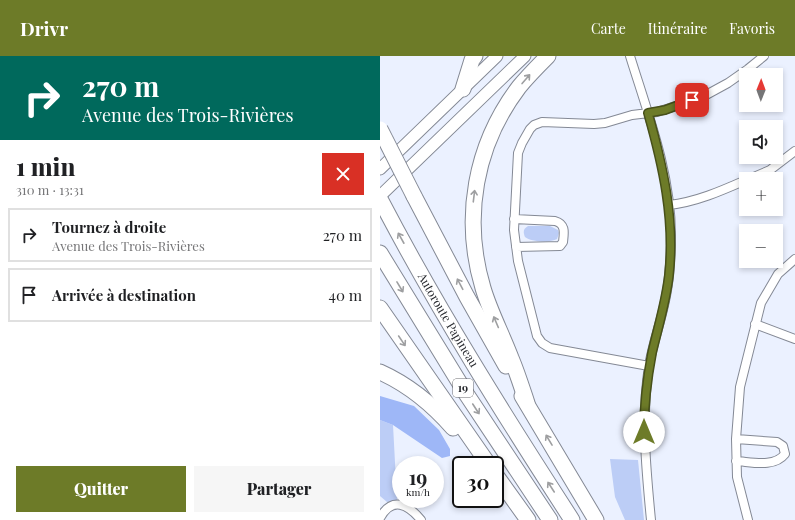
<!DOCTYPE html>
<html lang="fr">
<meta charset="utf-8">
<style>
:root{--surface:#fff;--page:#f6f6f6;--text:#202124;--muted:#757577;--line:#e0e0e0;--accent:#6d7b28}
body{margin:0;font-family:"Playfair Display",serif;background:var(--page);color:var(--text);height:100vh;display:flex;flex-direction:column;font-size:15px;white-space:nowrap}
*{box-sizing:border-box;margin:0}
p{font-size:13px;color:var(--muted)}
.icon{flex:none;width:22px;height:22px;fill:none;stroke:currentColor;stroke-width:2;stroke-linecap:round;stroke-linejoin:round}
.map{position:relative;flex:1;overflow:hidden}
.drawer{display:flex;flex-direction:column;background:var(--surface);width:380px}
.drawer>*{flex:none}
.guide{background:#00695c;color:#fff;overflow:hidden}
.needle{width:26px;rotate:1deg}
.tools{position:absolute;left:359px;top:12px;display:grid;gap:8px}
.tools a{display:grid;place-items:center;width:44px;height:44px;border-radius:0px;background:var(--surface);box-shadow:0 2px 6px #0003;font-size:20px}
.speed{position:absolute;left:12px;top:400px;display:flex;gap:8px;font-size:20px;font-weight:700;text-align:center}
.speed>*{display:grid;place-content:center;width:52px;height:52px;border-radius:50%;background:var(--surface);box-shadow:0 2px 6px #0003;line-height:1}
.speed small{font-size:10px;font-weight:400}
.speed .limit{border:2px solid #111;border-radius:6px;background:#fff;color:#111}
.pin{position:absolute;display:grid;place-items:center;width:34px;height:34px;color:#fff;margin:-17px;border-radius:8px;box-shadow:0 2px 6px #0006}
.me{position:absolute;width:44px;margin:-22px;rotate:0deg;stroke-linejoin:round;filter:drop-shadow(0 0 3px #0008)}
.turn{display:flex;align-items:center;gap:14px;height:84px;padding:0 16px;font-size:18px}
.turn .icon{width:52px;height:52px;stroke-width:2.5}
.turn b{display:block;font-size:28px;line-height:34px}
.round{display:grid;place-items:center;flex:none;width:42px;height:42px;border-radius:0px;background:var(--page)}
.overview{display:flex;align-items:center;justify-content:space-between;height:68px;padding:0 16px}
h1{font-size:24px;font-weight:800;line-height:30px}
.button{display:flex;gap:8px;margin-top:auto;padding:8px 16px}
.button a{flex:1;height:46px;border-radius:0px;background:var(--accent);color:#fff;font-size:16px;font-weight:800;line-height:46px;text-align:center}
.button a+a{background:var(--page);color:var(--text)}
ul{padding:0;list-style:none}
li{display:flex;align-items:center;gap:12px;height:54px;margin:0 8px 6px;padding:0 8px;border:2px solid var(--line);border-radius:0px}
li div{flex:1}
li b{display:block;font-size:15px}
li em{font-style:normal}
header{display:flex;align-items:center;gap:24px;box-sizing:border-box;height:56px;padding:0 20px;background:var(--accent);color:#fff}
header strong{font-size:19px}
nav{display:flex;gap:22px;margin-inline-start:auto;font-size:14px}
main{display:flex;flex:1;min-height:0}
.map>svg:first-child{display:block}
.green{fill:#bccdf6}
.forest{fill:#9eb7f7}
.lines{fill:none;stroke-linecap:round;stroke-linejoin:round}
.street-casing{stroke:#848995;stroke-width:10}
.secondary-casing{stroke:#848995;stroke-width:13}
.highway-casing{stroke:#848995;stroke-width:17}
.street{stroke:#fff;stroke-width:8}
.secondary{stroke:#fff;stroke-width:11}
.highway{stroke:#fff;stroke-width:15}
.highway-bridge-casing{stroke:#848995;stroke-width:17;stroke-linecap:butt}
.highway-bridge{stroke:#fff;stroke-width:15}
.oneway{stroke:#9e9fa1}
.route-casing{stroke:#47501a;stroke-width:10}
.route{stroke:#6d7b28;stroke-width:7}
.labels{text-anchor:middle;stroke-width:3.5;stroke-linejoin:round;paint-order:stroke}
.shield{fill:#fff;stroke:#68696d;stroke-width:1}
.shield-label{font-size:11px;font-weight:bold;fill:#27292e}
.street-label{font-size:12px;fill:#27292e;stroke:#fff}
</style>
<header>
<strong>Drivr</strong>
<nav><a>Carte</a><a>Itinéraire</a><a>Favoris</a></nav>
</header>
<main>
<section class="drawer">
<div class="guide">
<div class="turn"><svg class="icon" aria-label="right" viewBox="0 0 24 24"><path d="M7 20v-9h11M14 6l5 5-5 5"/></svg><div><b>270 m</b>Avenue des Trois-Rivières</div></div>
</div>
<div class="overview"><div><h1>1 min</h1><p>310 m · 13:31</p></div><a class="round" style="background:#d93025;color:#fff"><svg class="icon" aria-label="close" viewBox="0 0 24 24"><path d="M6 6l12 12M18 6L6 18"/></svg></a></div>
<ul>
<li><svg class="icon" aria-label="right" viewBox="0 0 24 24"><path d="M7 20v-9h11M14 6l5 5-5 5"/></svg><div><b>Tournez à droite</b><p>Avenue des Trois-Rivières</p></div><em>270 m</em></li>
<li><svg class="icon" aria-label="arrive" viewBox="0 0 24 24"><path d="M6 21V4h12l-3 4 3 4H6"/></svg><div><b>Arrivée à destination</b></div><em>40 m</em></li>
</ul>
<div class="button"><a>Quitter</a><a>Partager</a></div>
</section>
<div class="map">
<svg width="415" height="464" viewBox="0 0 415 464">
<rect width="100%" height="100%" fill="#ebf1ff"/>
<path class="green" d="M148 170H170L178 174 179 177 177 183C170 187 151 186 145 181 143 176 143 173 148 170Z
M0 364 13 369 17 444 7 446 0 440Z
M230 403 258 404 264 464H245L235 441Z"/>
<path class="forest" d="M0 340 34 350 59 374 70 393V400L62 402 13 369 0 364Z"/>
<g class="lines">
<defs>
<path id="street" d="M250 0C268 58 291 118 291 179 291 199 290 220 286 240 282 263 273 286 269 310 261 361 266 413 271 464
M369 123 390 114 415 95
M289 149C316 146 341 135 366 124
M134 163 175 165C186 168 184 177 183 186L180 190 136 191
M375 268 415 283
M269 310 170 292 162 287 157 280 138 205 134 174 138 97 142 87 150 73 154 69 162 66 214 68 225 67 252 59 277 56 302 48 326 39 348 27 368 13 384 0
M356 383 397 386 403 390 405 398C394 412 372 406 356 405
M0 462C12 440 28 448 41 464
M368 464 357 421 356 383 360 331 381 247 398 218 415 203"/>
<path id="secondary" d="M0 113 117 0
M0 140 145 0"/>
<g id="highway">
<path d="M83 33 92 4 95 0"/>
<path d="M34 140 87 241 126 310"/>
<path id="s1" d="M0 143C58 254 124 359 192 464"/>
<path d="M0 197 87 339 170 464"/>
<path d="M0 252 109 409"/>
<path d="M0 316C29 329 52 348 73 372"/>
<path d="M142 340 216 464"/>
<path d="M147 347C142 332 137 316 131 302 122 278 110 256 103 232 82 162 95 89 139 31 148 20 158 10 168 0"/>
<path d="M115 418 148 464"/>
</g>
</defs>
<use href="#street" class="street-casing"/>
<use href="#secondary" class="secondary-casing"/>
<use href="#highway" class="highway-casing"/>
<use href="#street" class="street"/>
<use href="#secondary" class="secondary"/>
<use href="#highway" class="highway"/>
<defs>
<path id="highway-bridge" d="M0 73 34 140"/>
</defs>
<use href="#highway-bridge" class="highway-bridge-casing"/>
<use href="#highway-bridge" class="highway-bridge"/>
</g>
<defs><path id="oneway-shaft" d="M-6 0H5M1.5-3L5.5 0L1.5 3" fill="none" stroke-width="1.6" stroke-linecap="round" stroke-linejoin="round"/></defs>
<g class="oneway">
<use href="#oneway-shaft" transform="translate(146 23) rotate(-49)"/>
<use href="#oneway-shaft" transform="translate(94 140) rotate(-83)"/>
<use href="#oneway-shaft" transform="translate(21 182) rotate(-119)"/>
<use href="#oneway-shaft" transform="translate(80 228) rotate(-118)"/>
<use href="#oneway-shaft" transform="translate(20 231) rotate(59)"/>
<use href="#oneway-shaft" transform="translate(116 266) rotate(-113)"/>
<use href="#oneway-shaft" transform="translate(22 285) rotate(56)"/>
<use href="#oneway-shaft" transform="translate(96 353) rotate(57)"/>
<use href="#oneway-shaft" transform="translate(169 384) rotate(-121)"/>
<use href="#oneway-shaft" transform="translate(171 431) rotate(-123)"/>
</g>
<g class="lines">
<defs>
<path id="route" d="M264 376C264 349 267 323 272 297 278 271 286 246 289 219 295 163 283 110 268 57L285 54 312 44"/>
</defs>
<use href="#route" class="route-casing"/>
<use href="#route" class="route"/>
</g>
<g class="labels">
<rect class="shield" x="73" y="323" width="20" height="18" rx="3"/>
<g class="shield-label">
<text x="83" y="336">19</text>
</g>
<g class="street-label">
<text dy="4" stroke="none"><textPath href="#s1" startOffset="139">Autoroute Papineau</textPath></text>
</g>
</g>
</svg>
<div class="tools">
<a><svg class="needle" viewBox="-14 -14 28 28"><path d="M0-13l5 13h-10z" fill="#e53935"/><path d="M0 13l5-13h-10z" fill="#757577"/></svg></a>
<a><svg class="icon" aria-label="sound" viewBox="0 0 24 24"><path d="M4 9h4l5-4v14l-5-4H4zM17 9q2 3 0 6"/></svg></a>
<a>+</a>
<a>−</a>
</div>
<div class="speed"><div>19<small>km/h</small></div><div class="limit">30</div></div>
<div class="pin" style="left:312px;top:44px;background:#d93025"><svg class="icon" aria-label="arrive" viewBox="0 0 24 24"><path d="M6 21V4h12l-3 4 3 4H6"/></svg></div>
<svg class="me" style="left:264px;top:376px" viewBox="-20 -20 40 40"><circle r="19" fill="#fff"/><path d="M0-13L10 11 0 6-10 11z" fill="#6d7b28"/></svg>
</div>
</main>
